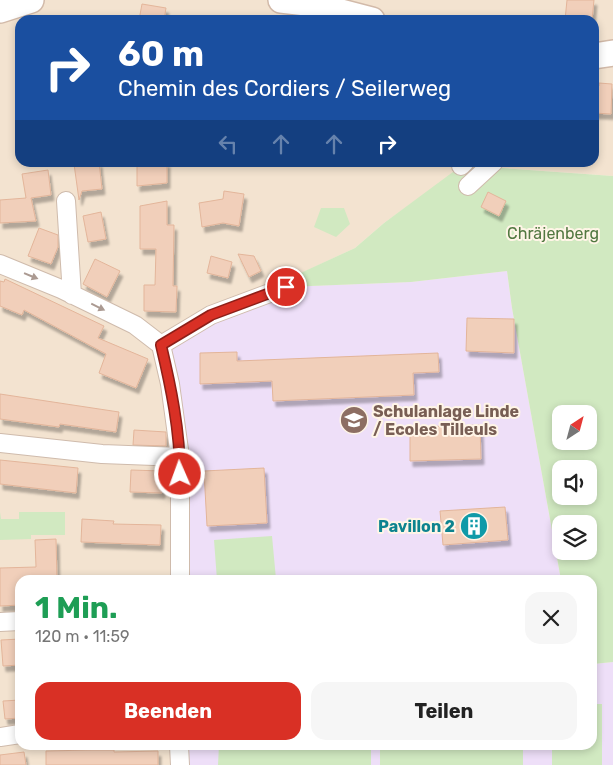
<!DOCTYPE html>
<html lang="de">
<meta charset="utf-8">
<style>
:root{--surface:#fff;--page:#f6f6f6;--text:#222;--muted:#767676;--accent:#d93025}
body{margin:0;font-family:Rubik,sans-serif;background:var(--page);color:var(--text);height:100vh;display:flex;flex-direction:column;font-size:19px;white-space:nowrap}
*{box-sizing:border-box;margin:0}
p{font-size:16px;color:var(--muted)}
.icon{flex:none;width:28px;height:28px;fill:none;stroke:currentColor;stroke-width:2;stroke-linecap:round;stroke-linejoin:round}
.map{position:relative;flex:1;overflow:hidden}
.drawer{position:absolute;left:15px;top:575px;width:582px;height:175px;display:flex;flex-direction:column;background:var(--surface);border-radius:15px;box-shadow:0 2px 8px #0003}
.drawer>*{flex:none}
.hud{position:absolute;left:15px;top:15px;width:584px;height:152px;border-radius:15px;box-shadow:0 2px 8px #0003;background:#1a4fa0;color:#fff;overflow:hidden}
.needle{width:32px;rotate:36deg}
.controls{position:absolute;left:552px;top:405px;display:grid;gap:10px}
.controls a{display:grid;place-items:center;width:45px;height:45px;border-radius:10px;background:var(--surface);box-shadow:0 2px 8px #0003;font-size:25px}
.pin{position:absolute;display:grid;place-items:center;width:42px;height:42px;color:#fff;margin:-21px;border:2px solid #fff;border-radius:50%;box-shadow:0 1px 5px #0007}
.me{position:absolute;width:55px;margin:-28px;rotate:358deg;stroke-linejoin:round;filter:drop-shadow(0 0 4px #0008)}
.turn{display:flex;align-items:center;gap:18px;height:105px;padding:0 20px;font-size:22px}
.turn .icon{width:65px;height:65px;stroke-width:2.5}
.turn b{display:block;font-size:35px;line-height:42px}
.lanes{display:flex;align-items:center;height:48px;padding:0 20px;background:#0003;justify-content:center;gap:25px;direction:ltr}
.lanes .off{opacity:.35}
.round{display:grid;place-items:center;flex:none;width:52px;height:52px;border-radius:15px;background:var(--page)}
.summary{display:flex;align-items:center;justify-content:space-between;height:85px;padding:0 20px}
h1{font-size:30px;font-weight:700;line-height:38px;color:#1e9e55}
.button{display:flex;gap:10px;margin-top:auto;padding:10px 20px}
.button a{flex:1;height:58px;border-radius:15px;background:var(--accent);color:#fff;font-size:20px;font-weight:700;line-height:58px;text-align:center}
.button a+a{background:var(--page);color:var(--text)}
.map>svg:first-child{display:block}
.residential{fill:#f3e3d0;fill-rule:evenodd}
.education{fill:#eedff8}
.green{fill:#d1e9c1;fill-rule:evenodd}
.building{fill:#f1cfba;stroke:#e3b59a;filter:url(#shadow)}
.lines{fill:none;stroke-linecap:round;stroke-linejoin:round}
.street-casing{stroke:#cfbbac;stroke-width:20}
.secondary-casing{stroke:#d2baa9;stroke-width:28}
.street{stroke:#fff;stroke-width:18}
.secondary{stroke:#fff;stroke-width:25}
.oneway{fill:#ab9a92}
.route-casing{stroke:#8d1f18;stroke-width:12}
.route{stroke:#d93025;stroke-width:9}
.labels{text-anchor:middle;stroke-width:4;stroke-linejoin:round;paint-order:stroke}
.park-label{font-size:16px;fill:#527841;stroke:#fff5e7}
.education-label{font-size:16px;font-weight:bold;fill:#785e54;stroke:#fff5e7;text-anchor:start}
.culture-label{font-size:16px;font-weight:bold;fill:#0d838f;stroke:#fff5e7;text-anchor:end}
</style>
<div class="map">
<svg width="613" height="765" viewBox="0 0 613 765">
<defs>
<filter id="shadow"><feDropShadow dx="3" dy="5.5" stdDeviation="1" flood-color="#0004"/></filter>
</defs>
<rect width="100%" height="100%" fill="#fcf1e2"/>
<path class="residential" d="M0 0H613V176L489 167 416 200 384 223 355 248 295 276 306 280 286 287 170 384 180 580H20V745H179L180 765H0ZM20 20H594V162H20Z"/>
<path class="education" d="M507 271 512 308 561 580H180V457L161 345 282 287 411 282Z
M613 662V765H180L179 745H592L593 664Z"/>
<path class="green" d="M484 163 489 167 613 176V662L593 664 592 580H561L512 308 507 271 411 282 286 287 305 280 294 276 355 248 384 223 461 166ZM561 414H589V441H561ZM561 469H589V496H561ZM561 524H589V551H561Z
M321 208H344L350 224 336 237 314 227Z
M0 512 1 519H19V512H65V535H31V539L0 540Z
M272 536 276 579 217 580 214 540Z
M593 704H602V765H552V745H592Z
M219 745H371V765H218Z
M380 745H523V765H380Z"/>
<path class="building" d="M567 0H594L592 20H565Z
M142 4 166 8 164 20H139Z
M599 83 612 84 611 114 594 113V86H599Z
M83 162H99L102 189 82 191 79 200 74 164Z
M137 162H167V183L137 186Z
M48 170 51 195 31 198 36 221 0 223V200L26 198 22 174Z
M224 191 244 194 239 226 223 223 202 227 199 203 223 199Z
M488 192 506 201 499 216 481 207Z
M167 201V225H174L173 286H177L176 312 144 311V285H155L156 249H140V206Z
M101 212 106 239 88 242 83 216Z
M39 228 58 235V247L51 264 28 256Z
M238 254 254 256 261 271 249 277Z
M211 256 232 262 228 278 207 273Z
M95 259 120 271 107 297 83 284Z
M5 279 104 326 98 338 148 359 136 388 99 373 106 354 24 310 22 315 0 306V281L4 282Z
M467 318 514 319V353L466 351Z
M237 352V361L438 353 439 372 413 373 414 395 273 401 272 381 200 384V353Z
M0 394 119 412 116 432 60 424 59 427 0 419Z
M480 425 481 459 410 461V427Z
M134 430 166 432V446L133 445Z
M0 460 78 468 76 493 0 484Z
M264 468 267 523 207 526 204 471Z
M131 470 162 471V493L130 492Z
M505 507 508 540 443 545 440 511Z
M82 519 114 521 113 524 161 525 160 545 81 542Z
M56 539 57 580H20V605L0 606V568L36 567 35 540Z
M20 639V665L3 666 1 640Z
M20 700V718L5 719 3 701Z
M91 750H114V752L158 751V765H46V751Z
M24 752 26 765H0V755Z"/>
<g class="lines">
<defs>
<path id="street" d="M461 166 465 162
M468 186 494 162
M66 201 72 295
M0 264 61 289 135 325 161 345
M161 345 170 384 180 457V580
M161 345 211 315 286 287
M0 443 102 454 180 457
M0 622 20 621
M0 737 20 734
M179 745 180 765"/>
<path id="secondary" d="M281 0 306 3 372 20
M0 10 31 0
M594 56 613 53"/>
</defs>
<use href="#street" class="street-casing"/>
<use href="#secondary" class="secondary-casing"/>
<use href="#street" class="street"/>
<use href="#secondary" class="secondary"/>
</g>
<defs><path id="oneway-solid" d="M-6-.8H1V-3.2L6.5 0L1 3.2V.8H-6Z" transform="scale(1.25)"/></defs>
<g class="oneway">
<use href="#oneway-solid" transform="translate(31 276) rotate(22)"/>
<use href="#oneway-solid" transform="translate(98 307) rotate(26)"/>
</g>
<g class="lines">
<defs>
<path id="route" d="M180 474C180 431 171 387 161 345L211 315 286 287"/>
</defs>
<use href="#route" class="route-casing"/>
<use href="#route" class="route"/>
</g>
<defs>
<symbol id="school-disc" viewBox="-11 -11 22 22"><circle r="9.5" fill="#8d6e63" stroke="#fff5e7"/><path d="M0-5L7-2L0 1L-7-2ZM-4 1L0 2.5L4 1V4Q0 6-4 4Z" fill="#fff"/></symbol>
<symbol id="building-disc" viewBox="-11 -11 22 22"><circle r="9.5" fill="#0f9aa8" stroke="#fff5e7"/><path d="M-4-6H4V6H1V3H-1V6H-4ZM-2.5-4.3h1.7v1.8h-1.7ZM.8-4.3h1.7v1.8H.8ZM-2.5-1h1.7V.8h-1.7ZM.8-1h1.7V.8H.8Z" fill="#fff"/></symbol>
</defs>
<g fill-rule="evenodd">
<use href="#school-disc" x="338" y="404" width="32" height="32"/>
<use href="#building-disc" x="458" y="510" width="32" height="32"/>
</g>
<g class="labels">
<g class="park-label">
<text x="553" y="239">Chräjenberg</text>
</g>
<g class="education-label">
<text x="373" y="417">Schulanlage Linde<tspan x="373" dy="18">/ Ecoles Tilleuls</tspan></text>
</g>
<g class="culture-label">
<text x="455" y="532">Pavillon 2</text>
</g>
</g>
</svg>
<div class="controls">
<a><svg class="needle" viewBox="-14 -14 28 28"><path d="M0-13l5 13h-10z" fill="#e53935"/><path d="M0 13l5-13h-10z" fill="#767676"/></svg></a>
<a><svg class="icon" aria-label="sound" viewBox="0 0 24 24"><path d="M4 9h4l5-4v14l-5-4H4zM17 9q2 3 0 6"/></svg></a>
<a><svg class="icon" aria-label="layers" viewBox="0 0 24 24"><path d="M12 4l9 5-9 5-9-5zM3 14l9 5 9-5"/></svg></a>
</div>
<div class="pin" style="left:286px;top:287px;background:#d93025"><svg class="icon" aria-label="arrive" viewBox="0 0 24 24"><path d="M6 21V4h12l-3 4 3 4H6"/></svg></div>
<svg class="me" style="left:180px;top:474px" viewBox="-20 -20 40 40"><circle r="17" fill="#d93025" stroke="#fff" stroke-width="3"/><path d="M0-11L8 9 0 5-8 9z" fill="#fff"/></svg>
<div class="hud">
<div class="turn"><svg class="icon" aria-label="right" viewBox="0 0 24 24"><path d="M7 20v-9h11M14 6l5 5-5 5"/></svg><div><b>60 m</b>Chemin des Cordiers / Seilerweg</div></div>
<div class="lanes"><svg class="icon off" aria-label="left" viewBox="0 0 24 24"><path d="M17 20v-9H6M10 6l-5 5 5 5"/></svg><svg class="icon off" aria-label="ahead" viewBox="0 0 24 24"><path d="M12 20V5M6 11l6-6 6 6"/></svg><svg class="icon off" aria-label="ahead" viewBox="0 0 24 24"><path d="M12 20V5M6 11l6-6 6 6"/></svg><svg class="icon" aria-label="right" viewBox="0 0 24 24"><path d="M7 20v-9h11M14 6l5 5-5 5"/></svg></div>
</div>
<section class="drawer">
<div class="summary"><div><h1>1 Min.</h1><p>120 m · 11:59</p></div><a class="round"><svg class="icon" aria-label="close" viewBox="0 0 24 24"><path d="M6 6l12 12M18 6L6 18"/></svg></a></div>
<div class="button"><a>Beenden</a><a>Teilen</a></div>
</section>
</div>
